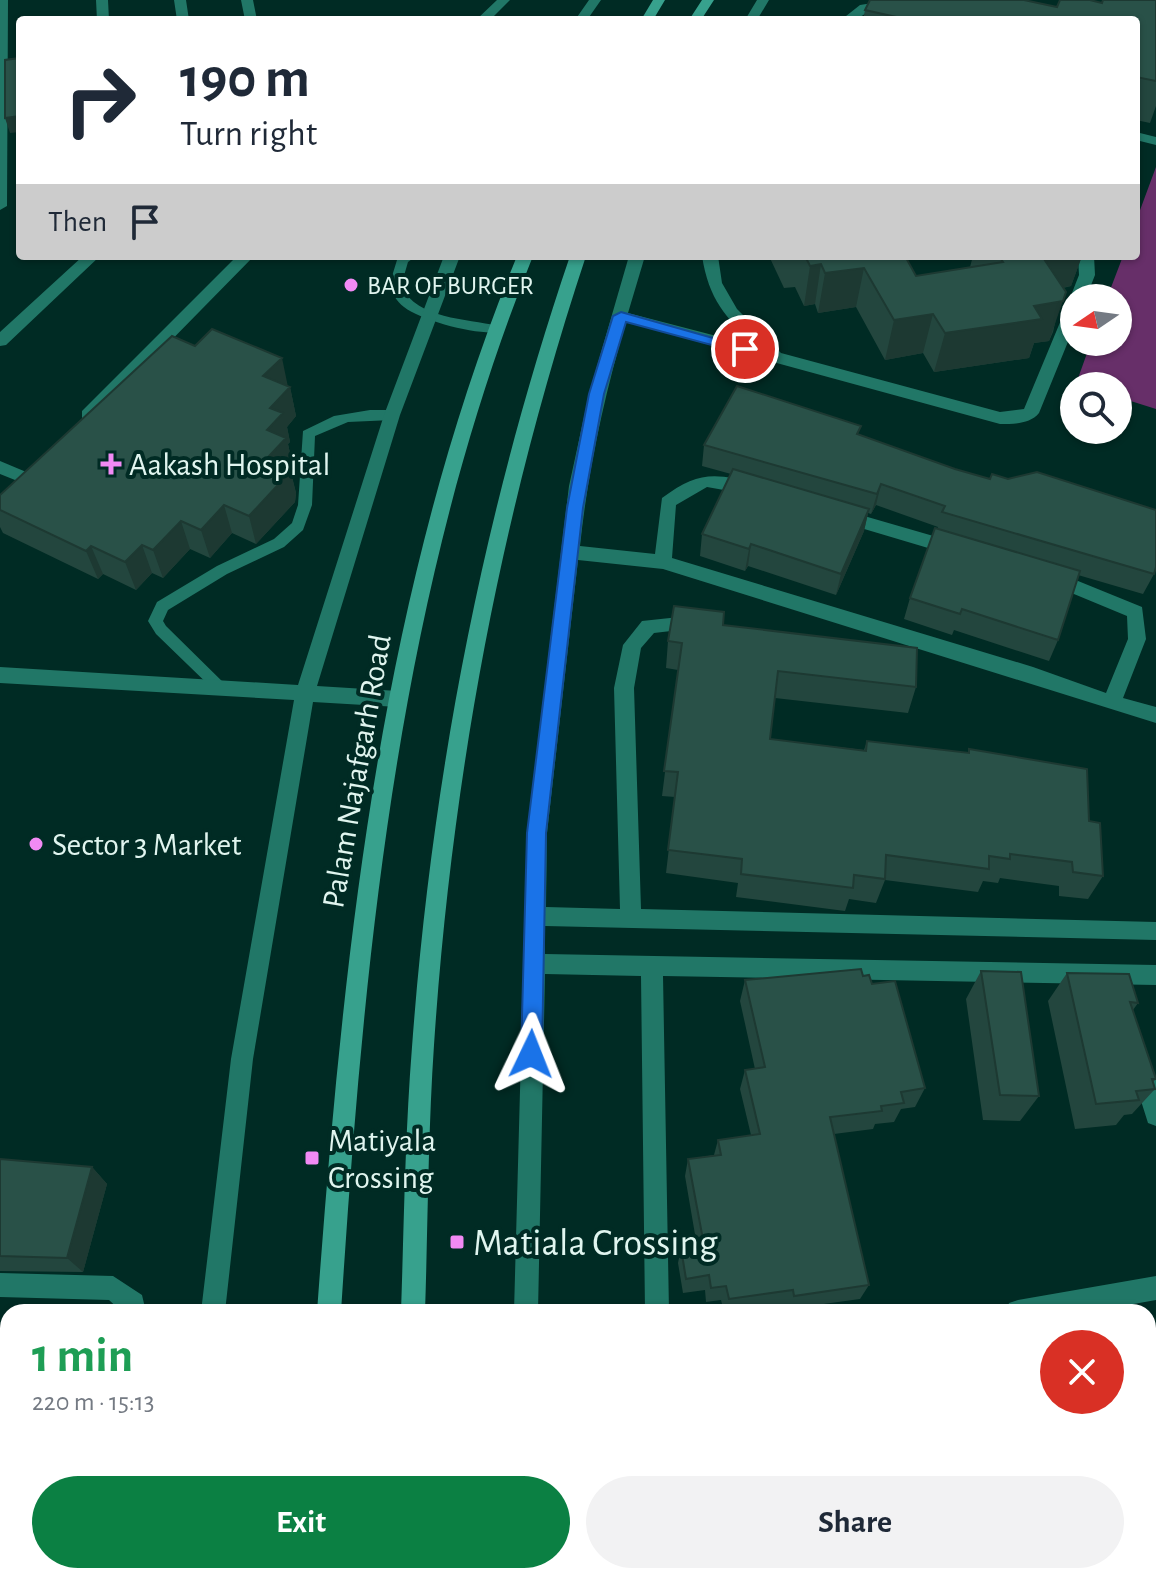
<!DOCTYPE html>
<meta charset="utf-8">
<style>
:root{--surface:#fff;--page:#f2f2f3;--text:#1f2937;--muted:#747a83;--accent:#0b8043}
body{margin:0;font-family:"Alegreya Sans",sans-serif;background:var(--page);color:var(--text);height:100vh;display:flex;flex-direction:column;font-size:30px;white-space:nowrap}
*{box-sizing:border-box;margin:0}
p{font-size:26px;color:var(--muted)}
.icon{flex:none;width:44px;height:44px;fill:none;stroke:currentColor;stroke-width:2;stroke-linecap:round;stroke-linejoin:round}
.map{position:relative;flex:1;overflow:hidden}
.side{position:absolute;left:0px;top:1304px;width:1156px;height:280px;display:flex;flex-direction:column;background:var(--surface);border-radius:24px 24px 0 0;box-shadow:0 2px 6px #0004}
.side>*{flex:none}
.banner{position:absolute;left:16px;top:16px;width:1124px;height:244px;border-radius:8px;box-shadow:0 2px 6px #0004;background:#fff;color:var(--text);overflow:hidden}
.needle{width:52px;rotate:257deg}
.controls{position:absolute;left:1060px;top:284px;display:grid;gap:16px}
.controls a{display:grid;place-items:center;width:72px;height:72px;border-radius:50%;background:var(--surface);box-shadow:0 2px 6px #0004;font-size:40px}
.pin{position:absolute;display:grid;place-items:center;width:68px;height:68px;color:#fff;margin:-34px;border:4px solid #fff;border-radius:50%;box-shadow:0 2px 8px #0007}
.me{position:absolute;width:88px;margin:-44px;rotate:2deg;stroke-linejoin:round;filter:drop-shadow(0 0 6px #0008)}
.turn{display:flex;align-items:center;gap:28px;height:168px;padding:0 32px;font-size:36px}
.turn .icon{width:104px;height:104px;stroke-width:2.5}
.turn b{display:block;font-size:56px;line-height:68px}
.then{display:flex;align-items:center;height:76px;padding:0 32px;background:#0003;gap:16px;font-size:30px}
.round{display:grid;place-items:center;flex:none;width:84px;height:84px;border-radius:42px;background:var(--page)}
.overview{display:flex;align-items:center;justify-content:space-between;height:136px;padding:0 32px}
h1{font-size:48px;font-weight:600;line-height:60px;color:#1e9e55}
.cta{display:flex;gap:16px;margin-top:auto;padding:16px 32px}
.cta a{flex:1;height:92px;border-radius:48px;background:var(--accent);color:#fff;font-size:32px;font-weight:600;line-height:92px;text-align:center}
.cta a+a{background:var(--page);color:var(--text)}
.map>svg:first-child{display:block}
.green{fill:#672f69}
.lines{fill:none;stroke-linecap:round;stroke-linejoin:round}
.lane{fill:#217767;fill-rule:evenodd}
.street{fill:#217767;fill-rule:evenodd}
.secondary{fill:#37a18d;fill-rule:evenodd}
.wall{fill:#23463e}
.shaded-wall{fill:#1d3932}
.building{fill:#295148;stroke:#1d3932;stroke-width:2}
.route{fill:#1a73e8;stroke:#114b97;stroke-width:2}
.poi-dot{fill:#f18af4;stroke:#002b24;stroke-width:3}
.labels{text-anchor:middle;stroke-width:8;stroke-linejoin:round;paint-order:stroke}
.far-poi-label{font-size:26px;fill:#e0f5ef;stroke:#002b24;text-anchor:start}
.poi-label{font-size:32px;fill:#e0f5ef;stroke:#002b24;text-anchor:start}
.street-label{font-size:32px;fill:#e0f5ef;stroke:#002b24}
.near-poi-label{font-size:38px;fill:#e0f5ef;stroke:#002b24;text-anchor:start}
</style>
<div class="map">
<svg width="1156" height="1584" viewBox="0 0 1156 1584">
<rect width="100%" height="100%" fill="#002b24"/>
<path class="green" d="M1156 167V409L1118 397V386L1076 384 1091 342H1118V298H1107L1123 256H1136V221Z"/>
<g class="lines">
<path class="lane" d="M401 256H416L408 262 401 286C418 320 466 318 498 326V332C476 335 422 321 404 307 396 301 393 294 389 286L397 260Z
M370 410H392L399 415 392 420 348 422 315 436 312 505 303 530 284 547 227 574 168 610 163 621 166 626 232 691 229 695H219L156 634 148 621 157 602 217 566 274 539 292 523 298 505 303 431 334 416Z"/>
<path class="street" d="M0 0H8L7 206 0 210Z
M96 0H108L109 20H97Z
M174 0H186L189 20H177Z
M241 0H253L257 20H245Z
M497 0H510L490 20H476Z
M589 0H601L587 20H575Z
M757 0H769L757 20H745Z
M891 0H920L869 11 856 20H841L860 5Z
M1136 132 1156 137V145L1136 140Z
M83 256H100L6 345 0 346V332Z
M237 256H254L94 419H82V411Z
M444 256H460L400 415 317 686 398 691 408 699 398 707 313 702 253 1059 225 1312H201L231 1059 294 700 0 683V667L298 685 384 415Z
M629 256H645L628 313 755 346C725 316 709 300 702 256H718L722 283 737 309 781 353 1000 412 1024 409 1066 308 1074 303V327L1039 413C1030 424 1014 424 1000 424L626 322C604 397 588 470 580 546L655 554 662 498C698 471 716 472 758 485L761 489 758 493 752 495 707 487 676 505 672 558 1033 667 1106 693 1128 639 1127 616 1045 582 1042 577 1051 570 1142 607 1146 639 1123 698 1156 707V723L663 569 578 560 547 833 546 907 620 909 614 688 623 645 642 621 698 615 707 622 705 627 654 633 641 648 634 688 641 909 1156 922V940L545 926V954L1156 965V985L663 976 669 1312H645L641 976 545 974 538 1312H514L527 833 569 486 589 394Z
M1078 256H1094L1095 275 1086 298H1074V302L1070 298 1079 275Z
M0 461 31 474 34 478 31 482 25 484 0 474Z
M840 509 961 544 964 549 955 556 834 520 831 515 834 510Z
M1142 1058 1150 1061 1156 1078V1126L1148 1123 1131 1069 1134 1061Z
M0 1273 113 1276 142 1295 146 1312H122L109 1300 0 1297Z
M1156 1276V1300L1089 1312H1006L1009 1303 1018 1300Z
M102 1576H130L129 1584H101Z
M176 1576H204V1584H176Z
M525 1576H553V1584H525Z"/>
<path class="secondary" d="M653 0H665L653 20H641Z
M702 0H714L701 20H689Z
M517 256H533C398 590 364 956 341 1312H317C343 956 380 589 517 256Z
M570 256H586C501 512 452 776 434 1045 428 1134 428 1223 425 1312H401C404 1224 405 1135 412 1047 432 777 483 512 570 256Z
M306 1576H334V1584H306Z
M400 1576H428L429 1584H401Z"/>
</g>
<path class="wall" d="M1156 0V106L1150 123 1136 120V20H863L865 10 1057 7Z
M769 256H905L916 276 970 267 973 256H1082L1071 286 1063 288 1053 332 1049 341 1034 343 1029 358 934 372 923 353 885 360 856 307 818 313 815 304 804 306 795 287 784 288Z
M288 387H290L296 416 287 427 290 442 288 444 293 467 290 469 296 493 295 502 256 544 232 533 210 558 190 549 163 578 152 573 136 590 103 574 98 579 3 533 0 527V495Z
M859 434 1154 574 1143 594 1078 575 1058 640 1049 661 954 630 952 635 904 619 910 598 938 527 876 505 871 514 868 513 864 531 836 595 748 566 745 571 700 556 702 534 731 474 702 466 704 445Z
M723 625 916 687 908 713 775 698 770 739 864 750 867 741 968 753 969 749 1089 821 1103 876 1088 899 1059 896V886L1000 878 998 883 983 881 978 892 885 880 876 903 849 899 845 911 736 897 738 883 666 873 675 797 662 796 678 670 666 668 668 641Z
M981 971 1039 1096 1020 1121 983 1120 966 999Z
M1067 973 1138 1003 1133 1010 1156 1079 1153 1082 1155 1089 1132 1114 1124 1115 1116 1125 1075 1129 1048 1001Z
M863 976 872 984 925 1088 915 1107 901 1109 894 1122 875 1124 873 1129 834 1134 869 1285 860 1299 787 1309 786 1304 728 1312H724L721 1300 706 1302 705 1290 683 1293 678 1263 681 1248 697 1246 685 1176 688 1159 714 1155 718 1140 751 1135 740 1089 745 1070 755 1069 740 1001 745 980Z
M0 1159 92 1167 107 1184 83 1272 0 1271Z"/>
<path class="shaded-wall" d="M20 116V132L10 133 5 118Z
M1040 256H1082L1071 286 1028 293Z
M821 264 815 304 804 306 810 266Z
M864 268 856 307 818 313 825 273Z
M1066 292 1049 341 1034 343 1029 358 934 372 945 333 1034 306Z
M933 314 923 353 885 360 894 320Z
M282 358 288 387 263 376Z
M290 387 296 416 287 427 290 442 288 444 293 467 290 469 296 493 295 502 256 544 249 516 269 456 267 430 270 408Z
M881 484 876 505 871 514 877 494Z
M224 505 232 533 210 558 201 530Z
M869 509 864 531 836 595 841 574Z
M181 521 190 549 163 578 153 550Z
M751 544 748 566 745 571 749 549Z
M142 545 152 573 136 590 125 562Z
M91 546 103 574 98 579 86 551Z
M92 1167 107 1184 83 1272 67 1258Z
M58 1576H78L76 1584H56Z"/>
<path class="building" d="M870 0H1024L1057 7 1060 0H1090L1102 3 1103 0H1156V81L1136 77V20H894L896 17 865 10Z
M96 18V20H74Z
M20 58V116L5 118V60Z
M805 256H905L916 276 1003 262 999 256H1042L1066 292 1063 301 1034 306 1042 319 945 333 933 314 894 320 864 268 825 273 821 264 810 266Z
M212 329 282 358 263 376 290 387 270 408 283 413 267 430 286 438 269 456 289 464V473L249 516 224 505 201 530 181 521 153 550 142 545 125 562 91 546 86 551 0 510V495L172 336 195 346Z
M737 386 861 426 857 434 955 469 990 479 992 474 1008 479 1037 472 1156 510V567L1154 574 942 512 945 506 881 484 877 494 704 445Z
M733 469 869 509 841 574 751 544 749 549 702 534Z
M935 528 1080 571 1058 640 962 609 960 614 910 598Z
M674 606 724 612 723 625 917 648 916 687 778 671 770 739 866 751 867 741 969 753V749L1087 769 1089 821 1100 823 1103 876 1073 872 1072 862 1010 854V859L989 856V869L886 855 885 879 854 875 853 888 741 874 742 859 668 850 678 772 664 771 682 643 668 641Z
M861 969 863 976 869 975 872 984 895 981 925 1088 901 1092 904 1103 881 1106 882 1111 830 1117 869 1285 794 1296 793 1290 729 1299 726 1286 711 1288 709 1275 686 1279 681 1248 704 1245 688 1159 721 1155 718 1140 760 1134 745 1070 765 1067 745 980Z
M981 971 1021 972 1039 1096 1000 1095Z
M1067 973 1129 974 1138 1003 1130 1002 1156 1079H1152L1155 1089 1136 1091 1139 1100 1096 1104Z
M0 1159 92 1167 67 1258 0 1256Z
M0 1329H8V1576H58L56 1584H0Z"/>
<path class="route" d="M621 312 752 349 745 354 626 322 604 394 583 508 546 833 542 1054 539 1061 531 1064 524 1061 521 1054 527 833 567 508 589 394 613 316Z"/>
<g class="poi-dot">
<circle cx="351" cy="285" r="8"/>
<path d="M107 452h8v8h8v8h-8v8h-8v-8h-8v-8h8z"/>
<circle cx="36" cy="844" r="8"/>
<rect x="304" y="1150" width="16" height="16" rx="4"/>
<rect x="449" y="1234" width="16" height="16" rx="4"/>
</g>
<g class="labels">
<g class="far-poi-label">
<text x="367" y="294">BAR OF BURGER</text>
</g>
<g class="poi-label">
<text x="129" y="475">Aakash Hospital</text>
<text x="52" y="855">Sector 3 Market</text>
<text x="328" y="1151">Matiyala<tspan x="328" dy="37">Crossing</tspan></text>
</g>
<g class="street-label">
<text transform="translate(356 771) rotate(-80)" y="11">Palam Najafgarh Road</text>
</g>
<g class="near-poi-label">
<text x="473" y="1255">Matiala Crossing</text>
</g>
</g>
</svg>
<div class="controls">
<a><svg class="needle" viewBox="-14 -14 28 28"><path d="M0-13l5 13h-10z" fill="#e53935"/><path d="M0 13l5-13h-10z" fill="#747a83"/></svg></a>
<a><svg class="icon" aria-label="search" viewBox="0 0 24 24"><circle cx="10" cy="10" r="6"/><path d="M15 15l6 6"/></svg></a>
</div>
<div class="pin" style="left:745px;top:349px;background:#d93025"><svg class="icon" aria-label="arrive" viewBox="0 0 24 24"><path d="M6 21V4h12l-3 4 3 4H6"/></svg></div>
<svg class="me" style="left:531px;top:1054px" viewBox="-20 -20 40 40"><path d="M0-17L14 15 0 8-14 15z" fill="#1a73e8" stroke="#fff" stroke-width="4"/></svg>
<div class="banner">
<div class="turn"><svg class="icon" aria-label="right" viewBox="0 0 24 24"><path d="M7 20v-9h11M14 6l5 5-5 5"/></svg><div><b>190 m</b>Turn right</div></div>
<div class="then">Then<svg class="icon" aria-label="arrive" viewBox="0 0 24 24"><path d="M6 21V4h12l-3 4 3 4H6"/></svg></div>
</div>
<section class="side">
<div class="overview"><div><h1>1 min</h1><p>220 m · 15:13</p></div><a class="round" style="background:#d93025;color:#fff"><svg class="icon" aria-label="close" viewBox="0 0 24 24"><path d="M6 6l12 12M18 6L6 18"/></svg></a></div>
<div class="cta"><a>Exit</a><a>Share</a></div>
</section>
</div>
